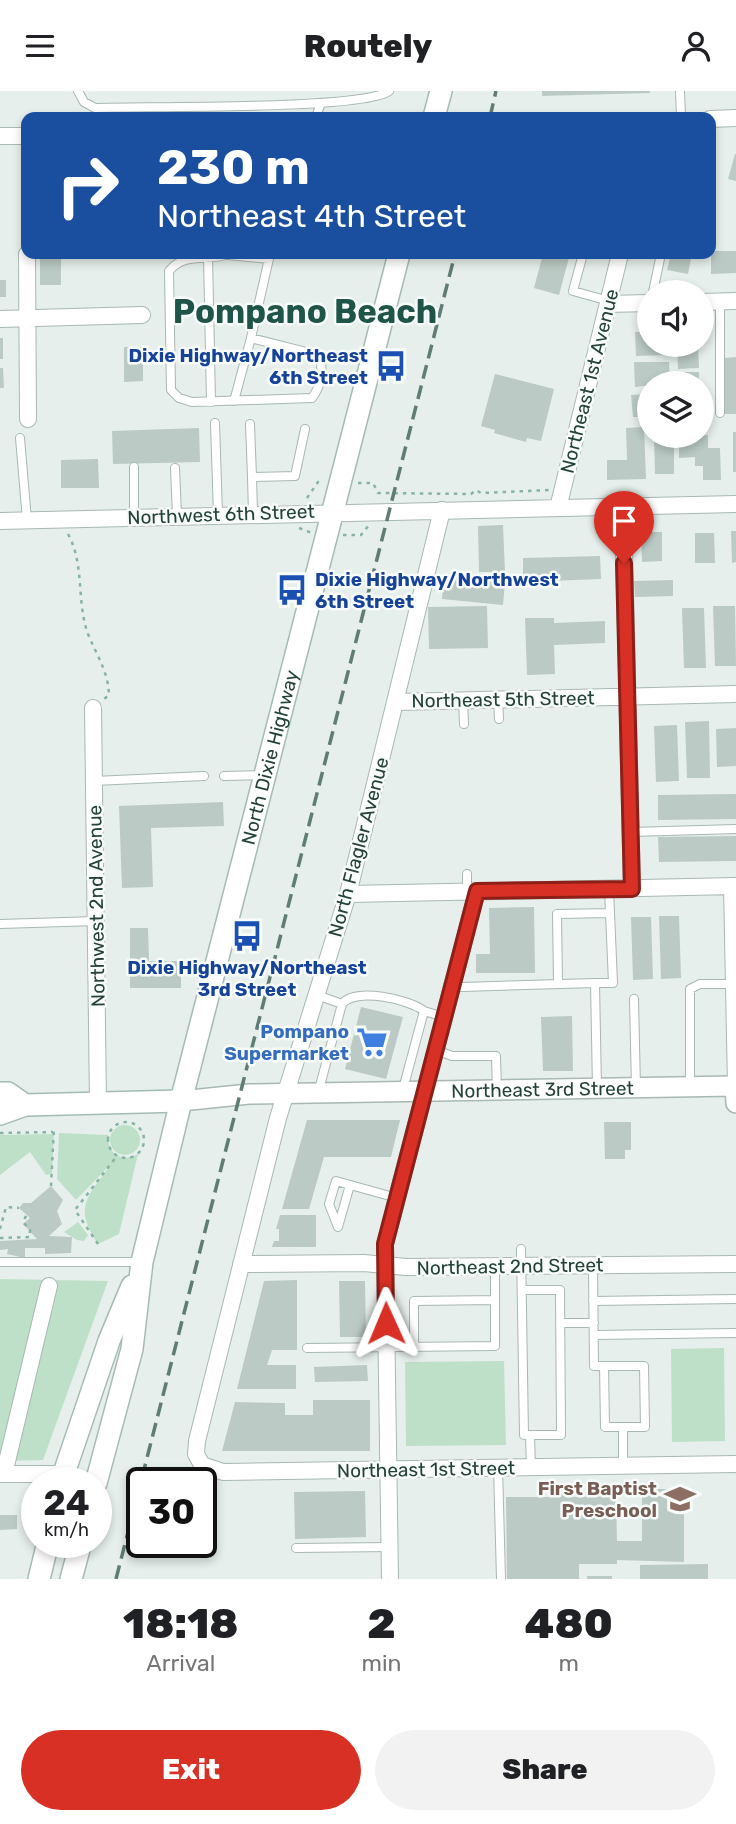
<!DOCTYPE html>
<style>
:root{--surface:#fff;--page:#f2f2f2;--text:#202124;--muted:#757577;--accent:#d93025}
body{margin:0;font-family:Rubik,sans-serif;background:var(--page);color:var(--text);height:100vh;display:flex;flex-direction:column;font-size:26px;white-space:nowrap}
*{box-sizing:border-box;margin:0}
p{font-size:23px;color:var(--muted)}
.icon{flex:none;width:38px;height:38px;fill:none;stroke:currentColor;stroke-width:2;stroke-linecap:round;stroke-linejoin:round}
.map{position:relative;height:1488px;overflow:hidden}
.drawer{display:flex;flex-direction:column;background:var(--surface);flex:1}
.drawer>*{flex:none}
.top-card{position:absolute;left:21px;top:21px;width:695px;height:147px;border-radius:14px;box-shadow:0 4px 10px #0003;background:#1a4fa0;color:#fff;overflow:hidden}
.fabs{position:absolute;left:637px;top:189px;display:grid;gap:14px}
.fabs a{display:grid;place-items:center;width:77px;height:77px;border-radius:50%;background:var(--surface);box-shadow:0 4px 10px #0003;font-size:35px}
.speed{position:absolute;left:21px;top:1376px;display:flex;gap:14px;font-size:35px;font-weight:700;text-align:center}
.speed>*{display:grid;place-content:center;width:91px;height:91px;border-radius:50%;background:var(--surface);box-shadow:0 4px 10px #0003;line-height:1}
.speed small{font-size:18px;font-weight:400}
.speed .limit{border:4px solid #111;border-radius:10px;background:#fff;color:#111}
.pin{position:absolute;display:grid;place-items:center;width:60px;height:60px;color:#fff;margin:-72px -30px;border-radius:50% 50% 50% 0;rotate:-45deg;box-shadow:0 0 7px #0007}
.pin .icon{rotate:45deg}
.me{position:absolute;width:77px;margin:-38px;rotate:359deg;stroke-linejoin:round;filter:drop-shadow(0 0 5px #0008)}
.turn{display:flex;align-items:center;gap:24px;height:147px;padding:0 21px;font-size:32px}
.turn .icon{width:91px;height:91px;stroke-width:2.5}
.turn b{display:block;font-size:49px;line-height:60px}
.eta{display:flex;justify-content:space-evenly;align-items:center;height:119px;text-align:center}
.eta b{font-size:42px;font-weight:800;line-height:49px}
.cta{display:flex;gap:14px;margin-top:auto;padding:14px 21px}
.cta a{flex:1;height:80px;border-radius:42px;background:var(--accent);color:#fff;font-size:28px;font-weight:800;line-height:80px;text-align:center}
.cta a+a{background:var(--page);color:var(--text)}
header{display:flex;justify-content:space-between;align-items:center;height:91px;padding:0 21px;background:var(--surface);font-size:32px;font-weight:800}
.map>svg:first-child{display:block}
.green{fill:#bfe0c8}
.building{fill:#bbcac4}
.lines{fill:none;stroke-linecap:round;stroke-linejoin:round}
.service-casing{stroke:#a8b8b2;stroke-width:10}
.minor-casing{stroke:#a8b8b2;stroke-width:18}
.tertiary-casing{stroke:#a8b8b2;stroke-width:22}
.secondary-casing{stroke:#a4bbb3;stroke-width:24}
.path{stroke:#86b3a5;stroke-width:2.5;stroke-dasharray:3.5 5;stroke-linecap:butt}
.service{stroke:#fff;stroke-width:8}
.minor{stroke:#fff;stroke-width:16}
.tertiary{stroke:#fff;stroke-width:19}
.secondary{stroke:#fff;stroke-width:21}
.rail{stroke:#5f7d75;stroke-width:3.5;stroke-dasharray:14 7;stroke-linecap:butt}
.route-casing{stroke:#8d1f18;stroke-width:18}
.route{stroke:#d93025;stroke-width:12}
.labels{text-anchor:middle;stroke-width:5;stroke-linejoin:round;paint-order:stroke}
.transit-label{font-size:19px;font-weight:bold;fill:#164399;stroke:#f7fbf9;text-anchor:end}
.street-label{font-size:19px;fill:#24423a;stroke:#f7fbf9}
.shop-label{font-size:19px;font-weight:bold;fill:#366cbe;stroke:#f7fbf9;text-anchor:end}
.education-label{font-size:19px;font-weight:bold;fill:#785e54;stroke:#f7fbf9;text-anchor:end}
.town-label{font-size:33px;font-weight:bold;fill:#1f5548;stroke:#f7fbf9}
</style>
<header><svg class="icon" aria-label="menu" viewBox="0 0 24 24"><path d="M4 6h16M4 12h16M4 18h16"/></svg>Routely<svg class="icon" aria-label="person" viewBox="0 0 24 24"><circle cx="12" cy="8" r="4"/><path d="M4 21q1-7 8-7t8 7"/></svg></header>
<div class="map">
<svg width="736" height="1488" viewBox="0 0 736 1488">
<rect width="100%" height="100%" fill="#e6efeb"/>
<path class="green" d="M110 1049a15 15 0 1 1 30 0a15 15 0 1 1-30 0Z
M59 1042 108 1044C107 1063 122 1072 138 1063L119 1143 98 1153C72 1115 89 1105 111 1073L76 1109 57 1088Z
M54 1043 52 1083 46 1084 30 1061 0 1084V1044Z
M78 1131 88 1144 84 1150 77 1149 64 1141Z
M0 1188 108 1190 43 1369 0 1370Z
M724 1257 725 1350 672 1351 671 1258Z
M504 1270 506 1354 406 1355 405 1271Z"/>
<path class="building" d="M542 0H650V2L542 5Z
M735 63H736V90L728 88Z
M711 160H736V182L711 183Z
M34 163H70L61 165V194H40V166H34Z
M543 163H570L559 204 534 197Z
M671 163H692L688 183 667 179Z
M0 189H6V206H0Z
M635 241H649V254H666V264L636 265Z
M0 247H3V268H0Z
M677 254H698L699 277 678 278Z
M124 256H143V290L124 291Z
M736 266V323H725L724 267Z
M634 271H669L670 292 635 296Z
M0 277H3L4 297H0Z
M679 281H699V292H679Z
M495 283 554 298 541 350 527 347 526 351 494 342 495 339 481 335Z
M649 303V326H633L631 304Z
M644 336 646 388 607 389V369H627L626 337Z
M199 337 200 371 113 373 112 340Z
M733 341H736V381H733Z
M708 344V357H720L721 389H703V375H695V366L679 367V346Z
M654 347H674V383H655Z
M98 368 99 397H61V369Z
M503 434 505 481H479L478 435Z
M731 440H736V471L732 472Z
M641 441H662V470L642 471Z
M695 442H714L715 472H695Z
M600 465 601 488 523 491V467Z
M444 486 505 491 503 514 442 508Z
M673 489V505L635 506 634 490Z
M487 515 488 557 429 558 428 516Z
M713 515H735L736 575H715Z
M682 517H704L706 577H684Z
M525 527H554V532L605 530V552L554 554 555 583 527 584Z
M709 630 710 687H687L685 631Z
M677 634 679 690 656 691 654 635Z
M736 637V675L717 676 716 638Z
M736 703V728L658 729V704Z
M223 711 224 735 151 737 153 796 122 797 119 715Z
M736 745V770L659 771 658 746Z
M534 816 535 882H476V863H490L489 817Z
M659 825H679L681 887 661 888Z
M631 826H651L653 888 633 889Z
M130 837H148L149 870H181V897H130Z
M361 916 403 926 386 988 345 978Z
M572 925 573 980H543L541 926Z
M307 1029H400L391 1066H324L309 1118H282Z
M604 1031H631V1059H625V1068H605Z
M51 1095 63 1109 57 1120 62 1133 49 1145 72 1146 71 1162 45 1163V1157H25V1167L7 1163 8 1158 0 1159V1150L37 1148 23 1133 30 1127 19 1117 23 1112H31Z
M280 1124H316V1156H272L274 1150H279V1138H276Z
M297 1189V1259H272L267 1274H296V1298H237L264 1190Z
M339 1190H365L366 1246H340Z
M367 1274 368 1290 315 1291 314 1276Z
M313 1309H370V1360H222L235 1311 285 1312V1324H313Z
M552 1397H567V1406L616 1405 617 1450H642V1398H684V1471L617 1469V1473H579V1488H507L506 1406H552Z
M365 1400 366 1446 295 1448 294 1401Z
M0 1424H17V1438L0 1439Z
M708 1473V1488H640V1474Z
M587 1485H612V1488H587Z"/>
<g class="lines">
<defs>
<path id="service" d="M78 0 84 11 95 17C142 15 364 19 389 0
M680 0 681 26
M316 26 321 12
M228 163C209 171 185 160 169 180L171 299 179 307 192 311 312 307C321 295 325 278 318 264L251 247 234 310
M583 163 573 200 609 210
M228 164 269 168
M208 165 211 311
M653 201 661 163
M720 210V322
M251 247 270 163
M215 332 218 423
M250 333 252 386
M20 347 27 429
M134 376V426
M175 377 177 424
M253 422 252 386 295 385 305 338
M498 608 499 628
M463 609 464 633
M224 685 262 684
M94 690 204 685
M631 741 736 738
M467 783V800
M609 798 610 822
M0 833 97 830
M453 893 462 896 595 892 597 997
M558 893 557 823 610 822 613 892H595
M317 904 342 913 318 1002
M634 908 636 997
M342 913C355 896 409 908 424 920
M436 959 452 965H496L497 999
M690 996V898L700 893H734
M403 998 424 920 444 926
M350 1094 338 1136 329 1113 336 1090 397 1107
M521 1158 524 1344H561L560 1199H522
M0 1171H139
M593 1174 594 1275H644L645 1336H605L604 1275
M593 1210 736 1208
M560 1232H594
M594 1244 736 1242
M414 1255V1210L495 1209
M307 1257 495 1255V1174
M623 1336V1375
M530 1344 531 1376
M498 1376 501 1488
M296 1457 390 1456"/>
<path id="minor" d="M710 28 736 27
M0 45H26
M27 163 28 328
M702 211 736 210
M608 213 649 212
M0 228 142 224
M623 416 632 798
M558 417 620 163
M442 419 348 803 278 1027 197 1350 196 1363 202 1374 223 1381 736 1373
M0 430 736 413
M397 611 736 603
M93 617 98 1012
M732 795 736 995
M348 803 736 795
M241 1173 364 1172 406 1176 736 1173
M0 1383H63
M4 1383 49 1195
M390 1488 385 1153 477 800"/>
<g id="tertiary">
<path id="s1" d="M181 1010 249 1003 735 995 736 1012"/>
</g>
<g id="secondary">
<path d="M434 26 441 0"/>
<path d="M0 1002H8L25 1014"/>
<path d="M0 1023 25 1014 181 1010"/>
<path d="M61 1391 109 1250 132 1195"/>
<path id="s2" d="M96 1392 132 1258 142 1171 181 1010 399 163"/>
<path d="M39 1488 48 1451"/>
<path d="M71 1488 81 1451"/>
</g>
</defs>
<use href="#service" class="service-casing"/>
<use href="#minor" class="minor-casing"/>
<use href="#tertiary" class="tertiary-casing"/>
<use href="#secondary" class="secondary-casing"/>
<path class="path" d="M358 392H373L378 402 471 403 476 399 481 402 549 399
M307 407 318 391H323
M299 437 312 442
M68 443C85 474 76 510 88 543 97 565 108 580 109 604L104 608
M343 444H361L369 434
M108 1049a18 18 0 1 1 36 0a18 18 0 1 1-36 0Z
M0 1042 53 1041
M51 1095 54 1037
M0 1138 6 1116 19 1117
M0 1147 30 1146V1139L23 1131 27 1123
M98 1153 75 1119 117 1065"/>
<use href="#service" class="service"/>
<use href="#minor" class="minor"/>
<use href="#tertiary" class="tertiary"/>
<use href="#secondary" class="secondary"/>
<path class="rail" d="M490 26 496 0
M116 1488 455 163"/>
</g>
<g class="lines">
<defs>
<path id="route" d="M386 1232 385 1153 477 800 632 798 624 472"/>
</defs>
<use href="#route" class="route-casing"/>
<use href="#route" class="route"/>
</g>
<defs>
<symbol id="bus-bare" viewBox="-9 -9 18 18"><path d="M-5-6H5V4H4V6H2V4H-2V6H-4V4H-5ZM-3.5-4V0h7V-4ZM-3.5 1.2v1.5H-2V1.2ZM2 1.2v1.5H3.5V1.2Z" fill="#1a4fb4" stroke="#f7fbf9" stroke-width="2.5" paint-order="stroke"/></symbol>
<symbol id="supermarket-bare" viewBox="-9 -9 18 18"><path d="M-6-5.5h2.5l.6 2H6L4.5 2H-2.5L-4.4-4H-6ZM-1.5 3.2a1.3 1.3 0 1 0 .1 0ZM3 3.2a1.3 1.3 0 1 0 .1 0Z" fill="#3f7fe0" stroke="#f7fbf9" stroke-width="2.5" paint-order="stroke"/></symbol>
<symbol id="school-bare" viewBox="-9 -9 18 18"><path d="M0-5L7-2L0 1L-7-2ZM-4 1L0 2.5L4 1V4Q0 6-4 4Z" fill="#8d6e63" stroke="#f7fbf9" stroke-width="2.5" paint-order="stroke"/></symbol>
</defs>
<g fill-rule="evenodd">
<use href="#bus-bare" x="369" y="253" width="44" height="44"/>
<use href="#bus-bare" x="270" y="477" width="44" height="44"/>
<use href="#bus-bare" x="225" y="823" width="44" height="44"/>
<use href="#supermarket-bare" x="350" y="929" width="44" height="44"/>
<use href="#school-bare" x="658" y="1386" width="44" height="44"/>
</g>
<g class="labels">
<g class="transit-label">
<text x="368" y="271">Dixie Highway/Northeast<tspan x="368" dy="22">6th Street</tspan></text>
<text x="315" y="495" text-anchor="start">Dixie Highway/Northwest<tspan x="315" dy="22">6th Street</tspan></text>
<text x="247" y="883" text-anchor="middle">Dixie Highway/Northeast<tspan x="247" dy="22">3rd Street</tspan></text>
</g>
<g class="street-label">
<text transform="translate(589 290) rotate(-76)" y="7">Northeast 1st Avenue</text>
<text transform="translate(221 423) rotate(-2)" y="7">Northwest 6th Street</text>
<text transform="translate(503 608) rotate(-1)" y="7">Northeast 5th Street</text>
<text dy="7" stroke="none"><textPath href="#s2" startOffset="747">North Dixie Highway</textPath></text>
<text transform="translate(358 756) rotate(-75)" y="7">North Flagler Avenue</text>
<text transform="translate(96 815) rotate(-91)" y="7">Northwest 2nd Avenue</text>
<text dy="7" stroke="none"><textPath href="#s1" startOffset="362">Northeast 3rd Street</textPath></text>
<text transform="translate(510 1175) rotate(-1)" y="7">Northeast 2nd Street</text>
<text transform="translate(426 1378) rotate(-1)" y="7">Northeast 1st Street</text>
</g>
<g class="shop-label">
<text x="349" y="947">Pompano<tspan x="349" dy="22">Supermarket</tspan></text>
</g>
<g class="education-label">
<text x="657" y="1404">First Baptist<tspan x="657" dy="22">Preschool</tspan></text>
</g>
<g class="town-label">
<text x="305" y="232">Pompano Beach</text>
</g>
</g>
</svg>
<div class="fabs">
<a><svg class="icon" aria-label="sound" viewBox="0 0 24 24"><path d="M4 9h4l5-4v14l-5-4H4zM17 9q2 3 0 6"/></svg></a>
<a><svg class="icon" aria-label="layers" viewBox="0 0 24 24"><path d="M12 4l9 5-9 5-9-5zM3 14l9 5 9-5"/></svg></a>
</div>
<div class="speed"><div>24<small>km/h</small></div><div class="limit">30</div></div>
<div class="pin" style="left:624px;top:472px;background:#d93025"><svg class="icon" aria-label="arrive" viewBox="0 0 24 24"><path d="M6 21V4h12l-3 4 3 4H6"/></svg></div>
<svg class="me" style="left:386px;top:1232px" viewBox="-20 -20 40 40"><path d="M0-17L14 15 0 8-14 15z" fill="#d93025" stroke="#fff" stroke-width="4"/></svg>
<div class="top-card">
<div class="turn"><svg class="icon" aria-label="right" viewBox="0 0 24 24"><path d="M7 20v-9h11M14 6l5 5-5 5"/></svg><div><b>230 m</b>Northeast 4th Street</div></div>
</div>
</div>
<section class="drawer">
<div class="eta">
<div><b>18:18</b><p>Arrival</p></div>
<div><b>2</b><p>min</p></div>
<div><b>480</b><p>m</p></div>
</div>
<div class="cta"><a>Exit</a><a>Share</a></div>
</section>
